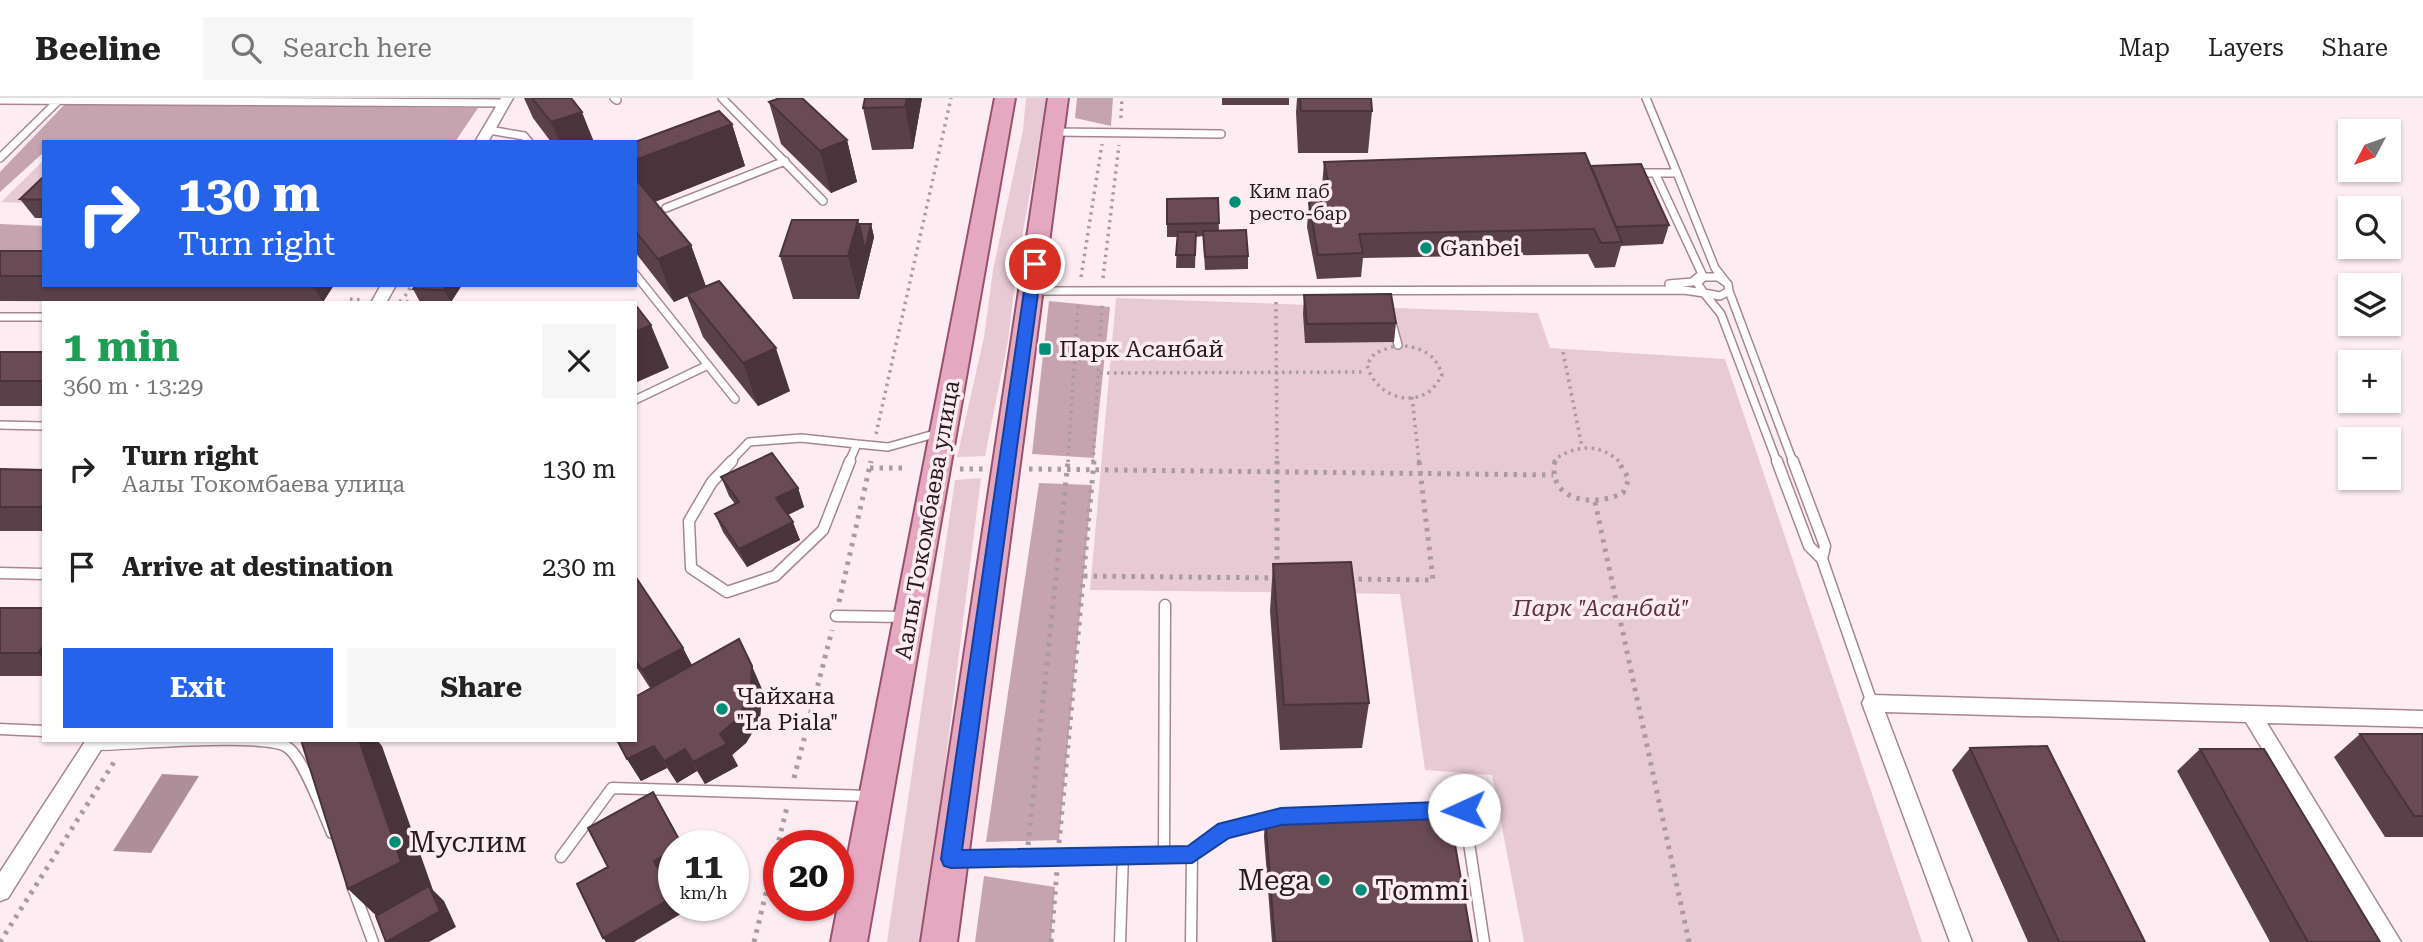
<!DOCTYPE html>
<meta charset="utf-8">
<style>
:root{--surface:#fff;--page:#f6f6f6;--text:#222;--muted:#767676;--line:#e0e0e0;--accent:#2563eb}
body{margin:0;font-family:"Roboto Serif",serif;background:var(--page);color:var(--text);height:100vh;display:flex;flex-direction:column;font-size:26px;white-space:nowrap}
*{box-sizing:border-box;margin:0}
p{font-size:23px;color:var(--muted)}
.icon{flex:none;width:38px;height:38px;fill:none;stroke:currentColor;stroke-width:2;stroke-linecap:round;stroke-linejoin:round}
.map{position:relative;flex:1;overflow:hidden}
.drawer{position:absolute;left:42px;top:203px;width:595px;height:441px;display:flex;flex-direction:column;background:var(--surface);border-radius:0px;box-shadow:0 2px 5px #0004}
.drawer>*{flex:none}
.hud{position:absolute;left:42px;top:42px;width:595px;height:147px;border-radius:0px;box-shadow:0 2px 5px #0004;background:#2563eb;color:#fff;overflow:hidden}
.needle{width:46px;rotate:229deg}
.tools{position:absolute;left:2338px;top:21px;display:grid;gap:14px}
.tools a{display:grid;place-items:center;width:63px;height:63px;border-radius:0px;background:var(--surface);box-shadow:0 2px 5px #0004;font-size:35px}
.speed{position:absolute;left:658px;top:732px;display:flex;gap:14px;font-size:35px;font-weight:700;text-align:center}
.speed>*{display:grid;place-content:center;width:91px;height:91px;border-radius:50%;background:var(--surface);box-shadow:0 2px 5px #0004;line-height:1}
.speed small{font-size:18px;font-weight:400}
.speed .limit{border:10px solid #d22;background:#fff;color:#111}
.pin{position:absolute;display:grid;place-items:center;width:60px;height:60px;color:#fff;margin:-30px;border:4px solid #fff;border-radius:50%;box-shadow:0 2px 7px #0007}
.me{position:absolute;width:77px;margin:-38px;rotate:268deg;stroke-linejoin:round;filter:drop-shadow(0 0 5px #0008)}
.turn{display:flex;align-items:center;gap:24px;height:147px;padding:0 21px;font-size:32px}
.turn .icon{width:91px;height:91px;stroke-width:2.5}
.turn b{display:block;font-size:49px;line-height:60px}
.round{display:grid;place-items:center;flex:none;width:74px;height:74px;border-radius:0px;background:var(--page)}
.headline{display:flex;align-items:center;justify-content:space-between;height:119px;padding:0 21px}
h1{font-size:42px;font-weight:700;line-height:52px;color:#1e9e55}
.button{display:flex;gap:14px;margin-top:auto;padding:14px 21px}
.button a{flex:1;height:80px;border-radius:0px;background:var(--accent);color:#fff;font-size:28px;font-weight:700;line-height:80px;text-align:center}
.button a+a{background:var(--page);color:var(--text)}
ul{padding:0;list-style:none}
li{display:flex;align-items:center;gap:21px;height:98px;padding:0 21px}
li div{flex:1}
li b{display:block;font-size:26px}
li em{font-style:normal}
header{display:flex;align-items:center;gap:42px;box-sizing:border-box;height:98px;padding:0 35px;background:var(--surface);border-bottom:2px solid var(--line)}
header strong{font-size:33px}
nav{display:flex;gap:38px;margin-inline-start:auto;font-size:24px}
.search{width:490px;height:63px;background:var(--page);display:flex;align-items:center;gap:18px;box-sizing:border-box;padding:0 24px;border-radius:0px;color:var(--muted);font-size:26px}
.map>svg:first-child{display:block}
.green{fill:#e8cad4}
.forest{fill:#c5a4b0}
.water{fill:#ae8e99}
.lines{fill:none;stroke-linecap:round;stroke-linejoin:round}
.lane-far1-casing{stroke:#a88592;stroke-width:10}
.lane-casing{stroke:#a88592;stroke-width:13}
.street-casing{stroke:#a88592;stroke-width:3}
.primary-casing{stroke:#98516e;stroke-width:4}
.path-far1{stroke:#aa9ba0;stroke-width:3.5;stroke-dasharray:2.5 4.5;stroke-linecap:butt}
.path{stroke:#aa9ba0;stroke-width:5;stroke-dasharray:3.5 6;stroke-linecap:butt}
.lane-far1{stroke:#fff;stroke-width:7}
.lane{stroke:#fff;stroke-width:10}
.street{fill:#fff;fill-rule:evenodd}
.primary{fill:#e5a8c1;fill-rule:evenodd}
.wall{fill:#5a4049}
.shaded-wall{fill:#4a343c}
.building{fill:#694a55;stroke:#4a343c;stroke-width:2}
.route{fill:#2563eb;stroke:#184099;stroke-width:2}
.poi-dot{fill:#008d75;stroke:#fdedf2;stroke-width:2.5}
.labels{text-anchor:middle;stroke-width:7;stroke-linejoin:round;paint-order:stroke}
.far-poi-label{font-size:19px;fill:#281b20;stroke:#fdedf2;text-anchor:start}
.poi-label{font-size:23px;fill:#281b20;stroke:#fdedf2;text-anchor:start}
.street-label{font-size:23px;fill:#281b20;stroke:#fdedf2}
.park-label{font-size:23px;font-style:italic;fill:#5f3144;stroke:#fdedf2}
.near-poi-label{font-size:28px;fill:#281b20;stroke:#fdedf2;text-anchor:start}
</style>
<header>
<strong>Beeline</strong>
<div class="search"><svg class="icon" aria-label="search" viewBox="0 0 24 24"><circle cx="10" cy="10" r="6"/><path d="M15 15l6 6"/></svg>Search here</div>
<nav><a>Map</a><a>Layers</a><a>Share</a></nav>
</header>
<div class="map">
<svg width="2423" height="844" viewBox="0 0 2423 844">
<rect width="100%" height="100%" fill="#fdedf2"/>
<path class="green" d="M1026 0H1047L1017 167 1008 243 985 358 957 359 984 239 993 172 1023 32Z
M44 62V84L25 105 1 104Z
M1116 200 1538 215 1550 250 1725 261 1922 844H1524L1492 677 1425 672 1400 496 1090 492Z
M981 380 923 844H887L955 382Z"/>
<path class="forest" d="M1077 0H1113L1111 28 1075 20Z
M65 6 478 10 455 44H44V54L0 94V74Z
M0 126 44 128V171H0Z
M1049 203 1110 209 1094 360 1032 356Z
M1039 385 1092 387 1059 742 986 744Z
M984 778 1055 789 1051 844H975Z"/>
<path class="water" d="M162 676 199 678 151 755 113 753Z"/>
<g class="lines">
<defs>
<path id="lane-far1" d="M614 0 617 2
M722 0 823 103
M1646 0 1677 75
M0 2 504 5
M489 32 524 38 529 44
M1054 34 1221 36
M0 60 61 0
M1634 75H1677L1715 170 1726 184
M1655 75 1702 176 1692 184 1669 186
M666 110 785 63
M635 176 735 301
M1704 179H1718L1728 186 1729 193 1720 198 1704 195 1697 185Z
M1033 193 1684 192 1704 195 1721 216 1777 364
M1729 193 1793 364
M0 219H44
M1392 225 1398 247
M635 302 708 267
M0 327 44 328
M857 346 888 349 938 335
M730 364 749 344 801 340 857 346
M849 364 857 346"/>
<path id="lane" d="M732 363 712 384 689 423 691 470 727 494 775 478 823 432 850 363
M1777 363 1809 448 1822 461 1872 605
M1793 363 1825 448 1822 461
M0 475 44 476
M836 518 904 519
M0 631 44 633
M94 647C129 647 264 634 287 649 303 659 324 717 332 735
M1440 713 1464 712 1484 844
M1164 757 1165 507
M561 759 612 690 870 698
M956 761 1192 757 1224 733 1275 720
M352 787 373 844
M1120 844 1123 757
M1191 844 1192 757"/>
<path id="street" d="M501 0H513L488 44H475Z
M381 187H396L386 205H371Z
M1872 597 2423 613V629L2267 625 2401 844H2378L2246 624 1885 614 1972 844H1950L1862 605 1865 599Z
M86 642H107L8 800 0 803V774Z"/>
<path id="primary" d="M995 0H1015L867 844H831Z
M1048 0H1068L957 844H921Z"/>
</defs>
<use href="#lane-far1" class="lane-far1-casing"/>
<use href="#lane" class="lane-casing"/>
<use href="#street" class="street-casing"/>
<use href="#primary" class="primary-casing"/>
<path class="path-far1" d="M1121 20 1122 0
M1081 179 1102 46
M1103 180 1119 47
M405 198 412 187
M350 201 363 202
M399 203 411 204
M1276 204 1277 364
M1398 247C1419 249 1437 255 1442 278 1438 283 1433 292 1427 295 1403 309 1372 292 1367 266L1375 255Z
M1563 254 1582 349
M1100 275 1366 274
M1412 299 1419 364
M876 336 951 0
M1068 364 1078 206
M1093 364 1102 207
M1554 364 1555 361C1577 347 1599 345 1620 364"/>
<path class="path" d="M1277 363V469
M1555 363C1547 404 1595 409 1623 395L1629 381 1618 363
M870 370H908
M960 371H983
M1029 371 1553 377
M1595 404 1689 844
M1084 478 1277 480
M1349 481 1433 482 1419 363
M839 504 871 363
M794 680 832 532
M1059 745 1094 363
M1028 747 1068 363
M0 844 116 661
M754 844 787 709
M1051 844 1057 772"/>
<use href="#lane-far1" class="lane-far1"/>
<use href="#lane" class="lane"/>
<use href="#street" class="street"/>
<use href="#primary" class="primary"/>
</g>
<path class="wall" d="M524 0H571L594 44H551L533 20Z
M865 0H922L913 51 872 52 863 10Z
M1222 0H1289V7H1222Z
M1297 0H1371L1372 13 1368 55H1298L1296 14Z
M769 4 847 42 857 84 831 95 781 46Z
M732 26 745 68 655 104 691 147 706 188 790 293 758 308 703 239 687 198 674 204 635 154V44Z
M1324 64 1591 68 1669 127 1663 146 1621 148 1615 169 1595 170 1588 156 1363 160 1361 179 1317 181 1307 129 1309 105 1324 97 1322 88Z
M44 78V120H35L20 101Z
M1218 100 1219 133 1248 158V171L1205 172 1203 138 1196 139 1195 170H1176L1177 139H1167V101Z
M859 126H871L874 139 859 201H793L780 158Z
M0 153H44V187H334L323 204 0 203Z
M416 187H462L451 204H420L413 191Z
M1304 197 1396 225 1394 244 1305 245 1303 216Z
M0 254H44V308H0Z
M0 371 44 372V433H0Z
M721 379 798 390 804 409 788 417 800 442 747 469 723 434 715 416 735 406 729 398Z
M1273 466 1369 605 1362 650 1280 652 1270 513Z
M635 478 683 550 692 567 762 591 760 622 746 645 732 657 738 668 705 686 697 673 677 685 667 670 641 683 627 661 650 590 635 567Z
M0 510H44V578H0Z
M2360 636H2423V739H2385L2334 659Z
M1970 650 2145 844H2028L1952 672Z
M2200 651 2380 844H2270L2177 673Z
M1265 718 1472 844H1272L1264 739Z"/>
<path class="shaded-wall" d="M907 0H922L913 51 905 9Z
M582 14 594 44H560L551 24Z
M732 26 745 68 644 108 635 86V62Z
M847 42 857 84 831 95 820 53Z
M858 122 865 152 871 126 874 139 859 201 848 158Z
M691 147 706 190 674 204 658 161Z
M312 187H334L323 204Z
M447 187H462L451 204 444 192Z
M651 227 669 270 635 285V234Z
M776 250 790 293 758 308 743 265Z
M798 390 804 409 783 419 776 400Z
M793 424 800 442 747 469 739 451Z
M44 547V560L38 555Z
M683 550 703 590 664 612 642 572Z
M752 568 762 591 760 622 746 645 732 657 738 668 705 686 693 664 720 636Z
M359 642H377L382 648 433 792 444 803 456 829 429 844H387L386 827 348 791Z
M654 648 667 670 641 683 627 661Z
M685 651 697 673 677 685 664 663Z
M653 694 663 711 683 747H681Z
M674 752V774L665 779 674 796V807H680L684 814 634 844H606L603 840 654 763Z"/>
<path class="building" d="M532 0H571L582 14 551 24Z
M780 0H802L847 42 820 53 769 4Z
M865 0H907L905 9 863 10Z
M1300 0H1371L1372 13H1301Z
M719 13 732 26 635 62V44Z
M1585 55 1622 144 1601 145 1594 131 1359 136 1363 155 1318 157 1309 105 1330 94 1324 64Z
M1641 66 1669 127 1616 129 1591 68Z
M44 78V102L20 101Z
M635 80 691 147 658 161 635 133Z
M1218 100 1219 125 1167 126V101Z
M792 122H858L848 158H780Z
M859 126H871L865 152Z
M1246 132 1248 158 1205 159 1203 133Z
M1178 134H1196L1195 157H1176Z
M0 153H44V178H0Z
M719 183 776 250 743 265 687 196Z
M416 187H447L444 192 413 191Z
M1391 196 1396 225 1307 226 1304 197Z
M635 209H637L651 227 635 234Z
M0 254H44V283H0Z
M772 355 798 390 776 400 793 424 739 451 715 416 739 404 721 379Z
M0 371 44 372V409H0Z
M1351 464 1369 605 1284 607 1273 466Z
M635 478 683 550 642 572 635 562Z
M0 510H44V547L38 555H0Z
M739 541 752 568 750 599 735 623 720 636 727 646 693 664 685 651 664 663 654 648 627 661 617 642H635V599Z
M2360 636H2423V718H2414Z
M301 642H359L401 764 348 791Z
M2047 648 2145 844H2059L1970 650Z
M2200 651H2264L2380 844H2308Z
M653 694 682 747H674V752L654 763 673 799 603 840 577 786 608 769 588 730Z
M1449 712 1472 844H1275L1265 718Z
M429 788 440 813 386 844 376 818Z"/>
<path class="route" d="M1035 162 1042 166 962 752 1188 748 1218 726 1281 710 1464 703 1471 706 1474 712 1471 718 1464 720 1281 727 1229 740 1192 765 951 770 944 768 941 761 1028 166Z"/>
<g class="poi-dot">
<circle cx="1235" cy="104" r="7"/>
<circle cx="1426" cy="150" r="7"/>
<rect x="1038" y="244" width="14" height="14" rx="3.5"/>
<circle cx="722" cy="611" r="7"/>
<circle cx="395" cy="744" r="7"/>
<circle cx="1324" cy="782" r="7"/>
<circle cx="1361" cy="792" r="7"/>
</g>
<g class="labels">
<g class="far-poi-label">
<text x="1249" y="100">Ким паб<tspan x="1249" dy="22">ресто-бар</tspan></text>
</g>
<g class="poi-label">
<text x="1440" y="158">Ganbei</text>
<text x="1059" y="259">Парк Асанбай</text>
<text x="736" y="606">Чайхана<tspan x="736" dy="26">"La Piala"</tspan></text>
</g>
<g class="street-label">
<text transform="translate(927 422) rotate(-80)" y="8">Аалы Токомбаева улица</text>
</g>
<g class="park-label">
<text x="1601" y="518">Парк "Асанбай"</text>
</g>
<g class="near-poi-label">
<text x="409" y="754">Муслим</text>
<text x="1310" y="792" text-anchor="end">Mega</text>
<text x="1375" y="802">Tommi</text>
</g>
</g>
</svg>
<div class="tools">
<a><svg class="needle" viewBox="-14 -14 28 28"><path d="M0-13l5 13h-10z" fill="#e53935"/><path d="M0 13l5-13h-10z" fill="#767676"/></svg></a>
<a><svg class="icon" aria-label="search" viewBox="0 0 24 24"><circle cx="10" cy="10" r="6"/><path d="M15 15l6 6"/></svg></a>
<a><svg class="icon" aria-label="layers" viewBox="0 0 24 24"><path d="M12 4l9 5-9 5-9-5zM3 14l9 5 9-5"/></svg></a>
<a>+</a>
<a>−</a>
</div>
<div class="speed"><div>11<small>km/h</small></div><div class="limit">20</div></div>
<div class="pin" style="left:1035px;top:166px;background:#d93025"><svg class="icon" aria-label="arrive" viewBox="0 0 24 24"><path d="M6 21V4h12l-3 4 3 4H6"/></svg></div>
<svg class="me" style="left:1464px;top:712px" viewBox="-20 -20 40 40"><circle r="19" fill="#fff"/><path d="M0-13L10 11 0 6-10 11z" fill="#2563eb"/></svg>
<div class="hud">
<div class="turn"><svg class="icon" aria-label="right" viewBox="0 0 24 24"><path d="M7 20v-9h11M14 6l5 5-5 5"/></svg><div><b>130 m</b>Turn right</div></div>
</div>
<section class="drawer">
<div class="headline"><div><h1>1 min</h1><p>360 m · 13:29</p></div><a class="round"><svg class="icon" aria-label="close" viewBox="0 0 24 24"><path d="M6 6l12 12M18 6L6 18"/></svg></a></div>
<ul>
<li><svg class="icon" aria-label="right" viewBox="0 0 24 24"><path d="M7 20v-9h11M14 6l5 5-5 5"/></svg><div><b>Turn right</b><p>Аалы Токомбаева улица</p></div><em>130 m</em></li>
<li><svg class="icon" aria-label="arrive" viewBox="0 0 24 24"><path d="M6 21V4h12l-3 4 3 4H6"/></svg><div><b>Arrive at destination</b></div><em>230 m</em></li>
</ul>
<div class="button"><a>Exit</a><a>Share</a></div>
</section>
</div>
